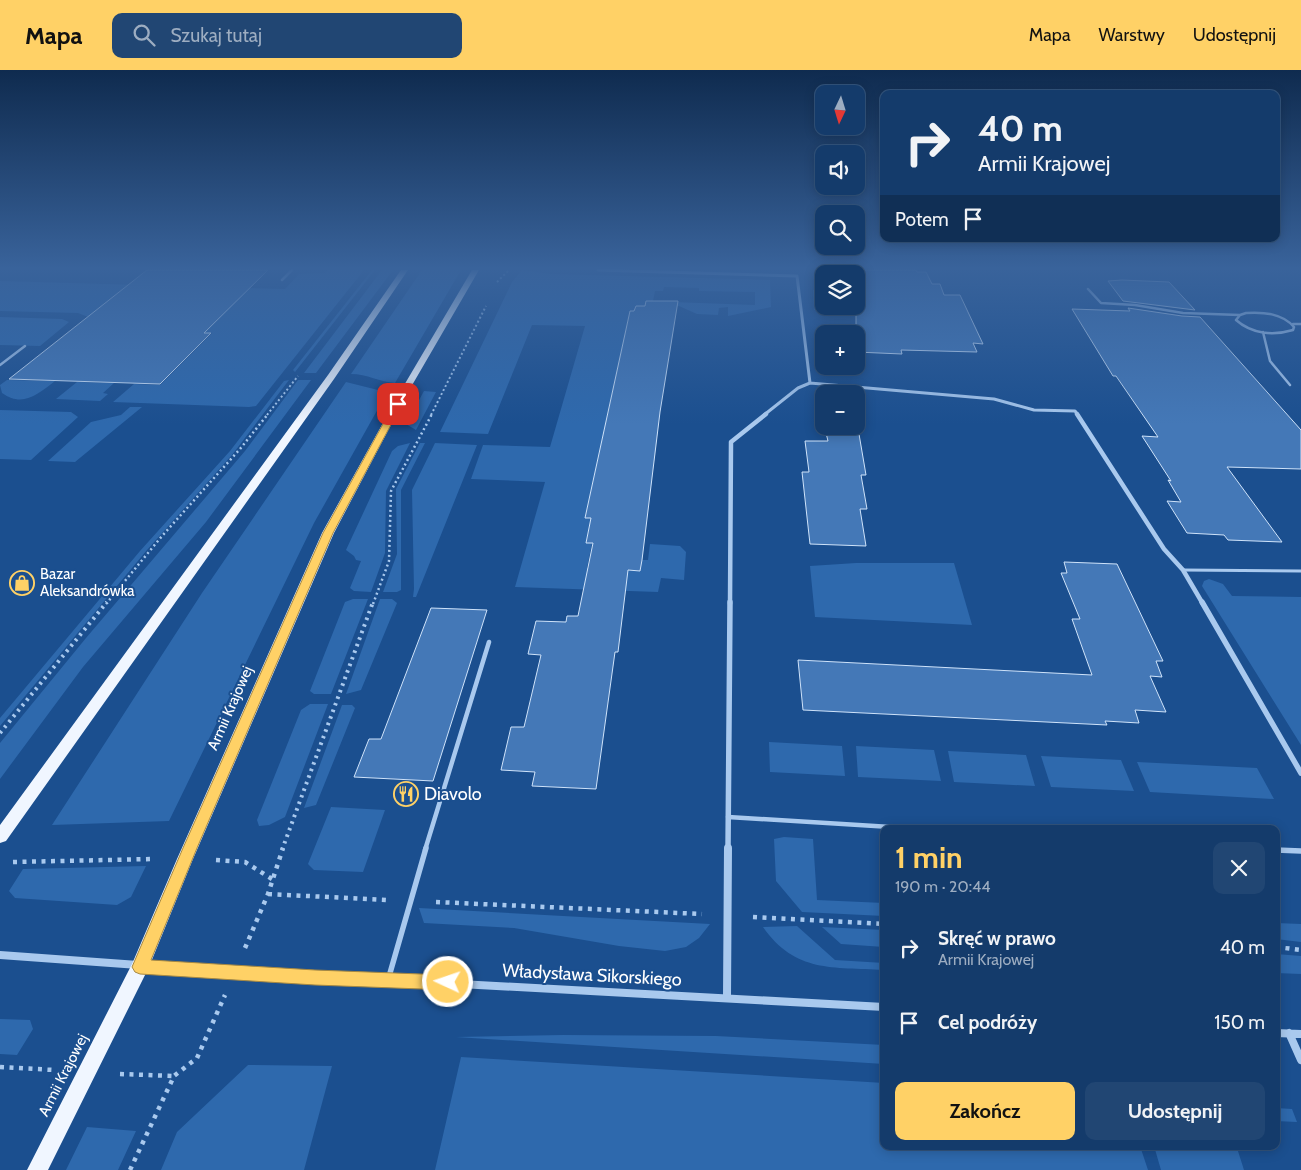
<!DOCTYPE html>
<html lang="pl">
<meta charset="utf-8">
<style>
:root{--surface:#143b6b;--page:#214673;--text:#f1f3f6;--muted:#9dadc1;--line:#33557e;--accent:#ffd166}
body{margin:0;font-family:Cabin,sans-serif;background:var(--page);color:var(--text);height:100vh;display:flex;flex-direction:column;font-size:19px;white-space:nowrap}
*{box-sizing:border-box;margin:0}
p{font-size:16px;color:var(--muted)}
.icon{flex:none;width:28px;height:28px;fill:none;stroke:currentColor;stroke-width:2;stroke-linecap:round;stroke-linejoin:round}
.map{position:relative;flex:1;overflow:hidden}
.panel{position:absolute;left:880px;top:755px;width:400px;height:325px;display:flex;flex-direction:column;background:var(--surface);border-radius:10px;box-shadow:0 2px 12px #0003,0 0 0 1px var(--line)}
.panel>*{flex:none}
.guide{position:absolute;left:880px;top:20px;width:400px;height:152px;border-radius:10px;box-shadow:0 2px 12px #0003,0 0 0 1px var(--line);background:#143b6b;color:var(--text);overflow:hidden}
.needle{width:32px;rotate:184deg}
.tools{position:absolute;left:815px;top:15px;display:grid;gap:10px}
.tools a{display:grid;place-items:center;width:50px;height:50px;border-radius:10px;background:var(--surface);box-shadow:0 2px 12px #0003,0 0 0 1px var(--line);font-size:25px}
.pin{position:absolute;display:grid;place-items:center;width:42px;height:42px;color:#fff;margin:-21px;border-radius:10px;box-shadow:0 2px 8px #0006}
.me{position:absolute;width:55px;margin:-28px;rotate:273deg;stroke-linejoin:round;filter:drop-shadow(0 0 4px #0008)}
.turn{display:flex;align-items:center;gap:18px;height:105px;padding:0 15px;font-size:22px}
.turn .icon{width:65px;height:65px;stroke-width:2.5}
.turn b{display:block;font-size:35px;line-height:42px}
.then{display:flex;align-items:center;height:48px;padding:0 15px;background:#0003;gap:10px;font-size:19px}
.round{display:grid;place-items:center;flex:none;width:52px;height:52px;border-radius:10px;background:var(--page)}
.summary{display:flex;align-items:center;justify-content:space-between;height:85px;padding:0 15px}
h1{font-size:30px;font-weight:700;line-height:38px;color:var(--accent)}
.action{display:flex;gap:10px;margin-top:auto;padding:10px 15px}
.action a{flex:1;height:58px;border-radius:10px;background:var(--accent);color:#111;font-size:20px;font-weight:700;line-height:58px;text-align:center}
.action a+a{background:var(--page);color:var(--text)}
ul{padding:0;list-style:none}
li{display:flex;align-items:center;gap:15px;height:75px;padding:0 15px}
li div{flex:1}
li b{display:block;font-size:19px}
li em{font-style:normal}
header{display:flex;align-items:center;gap:30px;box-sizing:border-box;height:70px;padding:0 25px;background:var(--accent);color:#111}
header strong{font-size:24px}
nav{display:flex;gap:28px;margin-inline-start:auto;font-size:18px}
.search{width:350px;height:45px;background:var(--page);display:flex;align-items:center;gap:12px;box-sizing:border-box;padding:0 18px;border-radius:10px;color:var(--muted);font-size:19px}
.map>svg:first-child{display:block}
.green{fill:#2e69ad}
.building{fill:#4478b7;stroke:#cfe3fa}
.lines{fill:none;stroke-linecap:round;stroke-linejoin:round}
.path-far3{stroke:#a9c9ee;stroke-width:2;stroke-dasharray:2 2.5;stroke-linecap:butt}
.path-far2{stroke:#a9c9ee;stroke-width:2.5;stroke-dasharray:2 3;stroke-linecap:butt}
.path-far1{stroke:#a9c9ee;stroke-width:4;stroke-dasharray:2.5 4.5;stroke-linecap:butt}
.path{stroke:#a9c9ee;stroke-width:4.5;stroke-dasharray:4 5.5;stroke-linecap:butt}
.service-far3{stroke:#a9c9ee;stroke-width:2.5}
.service-far2{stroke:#a9c9ee;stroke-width:3}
.service-far1{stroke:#a9c9ee;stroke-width:4.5}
.service{stroke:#a9c9ee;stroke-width:5.5}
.minor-far3{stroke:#a9c9ee;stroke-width:3}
.minor-far2{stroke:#a9c9ee;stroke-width:4.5}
.minor-far1{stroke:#a9c9ee;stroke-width:5.5}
.minor{stroke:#a9c9ee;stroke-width:8}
.primary{fill:#f0f6ff;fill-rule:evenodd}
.route{fill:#ffd166;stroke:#a68842}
.labels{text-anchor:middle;stroke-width:4;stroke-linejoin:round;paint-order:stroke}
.poi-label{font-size:15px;fill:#fff;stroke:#1b4f8f;text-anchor:start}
.street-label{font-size:15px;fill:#fff;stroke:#1b4f8f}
.near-poi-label{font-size:18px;fill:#fff;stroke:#1b4f8f;text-anchor:start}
.near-street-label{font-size:18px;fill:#fff;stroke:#1b4f8f}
</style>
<header>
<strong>Mapa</strong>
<div class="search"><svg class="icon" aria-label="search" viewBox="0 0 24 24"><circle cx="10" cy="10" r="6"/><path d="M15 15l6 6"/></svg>Szukaj tutaj</div>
<nav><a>Mapa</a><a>Warstwy</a><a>Udostępnij</a></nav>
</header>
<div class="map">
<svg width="1301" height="1100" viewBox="0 0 1301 1100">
<rect width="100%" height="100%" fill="#1b4f8f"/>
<path class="green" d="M327 200H364L256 336 249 337 113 332 134 314 160 315 212 263 185 262 91 248 78 243 0 241V211L285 219 299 204 325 203Z
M372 200H375L295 302 293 300Z
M382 200H393L316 303H304Z
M422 200H461L395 313C380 312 367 304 351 304Z
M522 200 551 204 770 210 771 237 728 246V237L719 238 718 245 697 244 679 236 671 235 672 232 755 235V222L699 221V218L664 217 663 221H655L653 231H646L645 236H636L634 241H630L585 448 597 449 587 498 640 501 642 490H648L650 474 680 476 686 482 684 510 661 508 658 522 515 517 545 412 471 409 483 375 550 377 585 256 532 255 488 364 440 362 512 212Z
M824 218V236H856L874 244 814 240 813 220Z
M0 247 62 249 69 252 40 276 0 275Z
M7 310 55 311C38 324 23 338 2 323L0 315Z
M289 310 232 385 147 480 0 656V648L140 481 230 381 284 311Z
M298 310H311L206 452 83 597 0 709V673L86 568 245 381Z
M77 312 114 313 103 323 108 324 100 331 56 329Z
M346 312 378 320 388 321 314 453 169 751 52 755 202 523Z
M424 321 436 322 416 360 406 354Z
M130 337H142L75 392 48 391 91 352 121 345Z
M0 340 71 342 78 347 31 390 0 389Z
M410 373 386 421 385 483 371 522 354 521 350 518 361 491 356 490 354 486 346 480 392 381 398 376Z
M420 373H425L401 420V520L397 522H383L397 484 396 419Z
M435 373 477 375 416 527H413L414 519 412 420Z
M856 493H954L972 555 815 547 810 496Z
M1209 509 1223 514 1232 526 1301 527V675L1202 516 1204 511Z
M353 529H368L331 624H314L310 621 345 532Z
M380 529H392L397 533 361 620 346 624Z
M310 634H328L285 747 269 755 259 756 257 750 301 640Z
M342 635H352L355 638 316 735 304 738Z
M769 672 842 676 845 706 770 702Z
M856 676 934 680 941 711 858 707Z
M948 681 1026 685 1035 716 954 712Z
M1041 686 1121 690 1134 721 1051 717Z
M1137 692 1257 698 1274 729 1150 722Z
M331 737 385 740 363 802 314 800 308 794Z
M784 767 813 769 817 830 884 833V846L802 842 776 811 774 769Z
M146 796 131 827 117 835 15 828 9 821 23 799Z
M419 838 710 854 699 868 686 877 665 881 619 876 514 858 424 853Z
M1276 853 1301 854V872L1276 869Z
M797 856 835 890 884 893V900C833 897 795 903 763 857Z
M822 857 884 860V877L841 874Z
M1276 884 1301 886V904L1276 903Z
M0 949 30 950 33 959 17 985 0 984Z
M563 965 716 966 884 975V994L456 967Z
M461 987 884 1013V1076H1140L1148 1100H435Z
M248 995 332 996 304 1100H161L177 1062Z
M1276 1038 1292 1039 1297 1052 1276 1051Z
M87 1057 136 1061 118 1100H66Z
M1154 1076H1268L1270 1080 1237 1078 1244 1100H1161Z"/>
<path class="building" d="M147 200H268L204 263H211L160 314 9 309Z
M851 200H916L917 202H926L932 214H940L944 225H960L983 274 973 273 977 282 901 280 902 284 856 282V204H852Z
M1122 210 1169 212 1195 240 1123 231 1108 211Z
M646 231H678L660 342 642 490 640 501 628 500 618 582H615L596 719 532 716 535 702 501 700 511 657H524L541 585 528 584 536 551 566 552 567 546H578L593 473H586L591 448H585L630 241H634L636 236H645Z
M1128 238 1182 246 1200 247 1301 360V399L1227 397 1282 472 1228 470 1224 465 1187 463 1167 431 1181 432 1168 410 1171 411 1142 366 1158 367 1116 306H1113L1072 239 1130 241Z
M826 363 859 364 866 405H861L867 439H860L866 476 810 474 802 402H809L805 371H828Z
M1064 492 1117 494 1163 591H1156L1162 607 1150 606 1166 642 1135 640 1139 653 1105 651 1107 655 803 640 798 590 1092 605 1072 549H1080L1061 503H1067Z
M431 538 487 540 433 711 354 707 369 669H381Z"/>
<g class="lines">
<path class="path-far3" d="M497 212 509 200
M267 345 298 306
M431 345 486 236"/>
<path class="path-far2" d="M106 534 162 466 240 379 268 344
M373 534 389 491 391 421 432 344"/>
<path class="path-far1" d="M0 663 107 532
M282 780 373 532"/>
<path class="path" d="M216 790 245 792 272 809
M13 792 154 789
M268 824 387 830
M436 832 702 844
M753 847 884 854
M1276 877 1301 880
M245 878 268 824 283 778
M0 997 54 1000
M120 1004 174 1006
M130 1100 174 1006 197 988 225 925"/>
<path class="service-far3" d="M282 210 292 200
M1088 219 1101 233 1135 235 1183 243 1240 245
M1246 243C1263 242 1282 243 1294 257L1293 260C1273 266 1252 264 1236 250L1240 245Z
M1293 254H1301
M1263 262 1270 291 1290 315
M0 295 25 276"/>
<path class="service-far2" d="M1183 500 1301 501"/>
<path class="service-far1" d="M728 747 923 759
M425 780 489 572"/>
<path class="service" d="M1276 780 1301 781
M388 910 426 778"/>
<path class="minor-far3" d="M598 200 797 206 810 313
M764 345 798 318 810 313 994 329 1034 340 1075 341 1078 345"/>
<path class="minor-far2" d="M1077 344 1164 479 1183 500 1203 534
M730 534 731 372 766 344"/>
<path class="minor-far1" d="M1202 532 1301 703
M728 780 730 532"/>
<path class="minor" d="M0 885 221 901 884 937
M727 926 728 778
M1276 963 1301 964
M1289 963 1301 990"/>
<path class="primary" d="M401 200H408L334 309 6 771 0 773V755L328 305Z
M472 200H479L411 317 334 463 193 789 149 897 48 1100H27L132 894 177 789 322 463 403 317Z"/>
</g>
<linearGradient id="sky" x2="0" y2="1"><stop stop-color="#0f2b4f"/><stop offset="0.56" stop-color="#39639b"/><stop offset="1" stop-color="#39639b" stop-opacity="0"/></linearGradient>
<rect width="1301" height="354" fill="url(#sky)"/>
<path class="route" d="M398 331 402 334 333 463 197 778 151 890 315 900 448 905 454 907 456 912 454 918 448 920 315 915 140 904 135 902 132 897 183 778 323 463 394 334Z"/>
<defs>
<symbol id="shop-ring" viewBox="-11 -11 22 22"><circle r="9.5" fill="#1b4f8f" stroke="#ffd166" stroke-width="1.5"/><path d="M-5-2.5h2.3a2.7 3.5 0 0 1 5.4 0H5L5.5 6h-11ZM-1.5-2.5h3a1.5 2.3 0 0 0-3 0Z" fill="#ffd166"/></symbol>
<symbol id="restaurant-ring" viewBox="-11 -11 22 22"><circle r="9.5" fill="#1b4f8f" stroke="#ffd166" stroke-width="1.5"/><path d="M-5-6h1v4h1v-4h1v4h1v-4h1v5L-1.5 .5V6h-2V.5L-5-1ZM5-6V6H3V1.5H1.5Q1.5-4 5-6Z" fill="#ffd166"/></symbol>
</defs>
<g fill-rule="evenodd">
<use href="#shop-ring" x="8" y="499" width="28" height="28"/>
<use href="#restaurant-ring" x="392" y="710" width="28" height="28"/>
</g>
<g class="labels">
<g class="poi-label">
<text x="40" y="509">Bazar<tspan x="40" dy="17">Aleksandrówka</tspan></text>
</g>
<g class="street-label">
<text transform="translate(230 638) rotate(-66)" y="5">Armii Krajowej</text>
<text transform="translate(63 1005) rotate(-63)" y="5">Armii Krajowej</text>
</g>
<g class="near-poi-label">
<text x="424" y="730">Diavolo</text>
</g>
<g class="near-street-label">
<text transform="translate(592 905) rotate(3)" y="6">Władysława Sikorskiego</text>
</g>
</g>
</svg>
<div class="tools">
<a><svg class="needle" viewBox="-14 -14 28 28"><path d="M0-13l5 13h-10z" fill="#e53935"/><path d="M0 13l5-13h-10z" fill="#9dadc1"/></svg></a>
<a><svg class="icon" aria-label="sound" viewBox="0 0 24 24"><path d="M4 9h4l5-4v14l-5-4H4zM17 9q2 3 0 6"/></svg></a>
<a><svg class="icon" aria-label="search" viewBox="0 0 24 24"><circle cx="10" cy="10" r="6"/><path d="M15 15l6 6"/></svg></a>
<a><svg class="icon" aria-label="layers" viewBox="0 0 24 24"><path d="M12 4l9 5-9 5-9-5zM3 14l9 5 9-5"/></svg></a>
<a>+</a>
<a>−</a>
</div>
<div class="pin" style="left:398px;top:334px;background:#d93025"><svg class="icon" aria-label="arrive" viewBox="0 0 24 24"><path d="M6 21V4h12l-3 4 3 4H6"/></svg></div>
<svg class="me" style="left:448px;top:912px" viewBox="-20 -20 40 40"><circle r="17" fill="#ffd166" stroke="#fff" stroke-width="3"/><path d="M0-11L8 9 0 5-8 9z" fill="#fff"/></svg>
<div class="guide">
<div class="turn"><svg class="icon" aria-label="right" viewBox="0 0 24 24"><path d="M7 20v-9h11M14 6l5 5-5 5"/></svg><div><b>40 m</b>Armii Krajowej</div></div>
<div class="then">Potem<svg class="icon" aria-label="arrive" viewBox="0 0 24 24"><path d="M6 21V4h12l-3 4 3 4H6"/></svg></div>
</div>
<section class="panel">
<div class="summary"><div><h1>1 min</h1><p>190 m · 20:44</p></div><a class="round"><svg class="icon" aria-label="close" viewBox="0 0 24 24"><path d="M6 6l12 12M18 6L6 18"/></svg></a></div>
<ul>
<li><svg class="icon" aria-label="right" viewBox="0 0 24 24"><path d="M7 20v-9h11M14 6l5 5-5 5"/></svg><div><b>Skręć w prawo</b><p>Armii Krajowej</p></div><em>40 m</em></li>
<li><svg class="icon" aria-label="arrive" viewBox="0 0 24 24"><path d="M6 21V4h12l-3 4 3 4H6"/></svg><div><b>Cel podróży</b></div><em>150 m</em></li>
</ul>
<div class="action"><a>Zakończ</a><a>Udostępnij</a></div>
</section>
</div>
